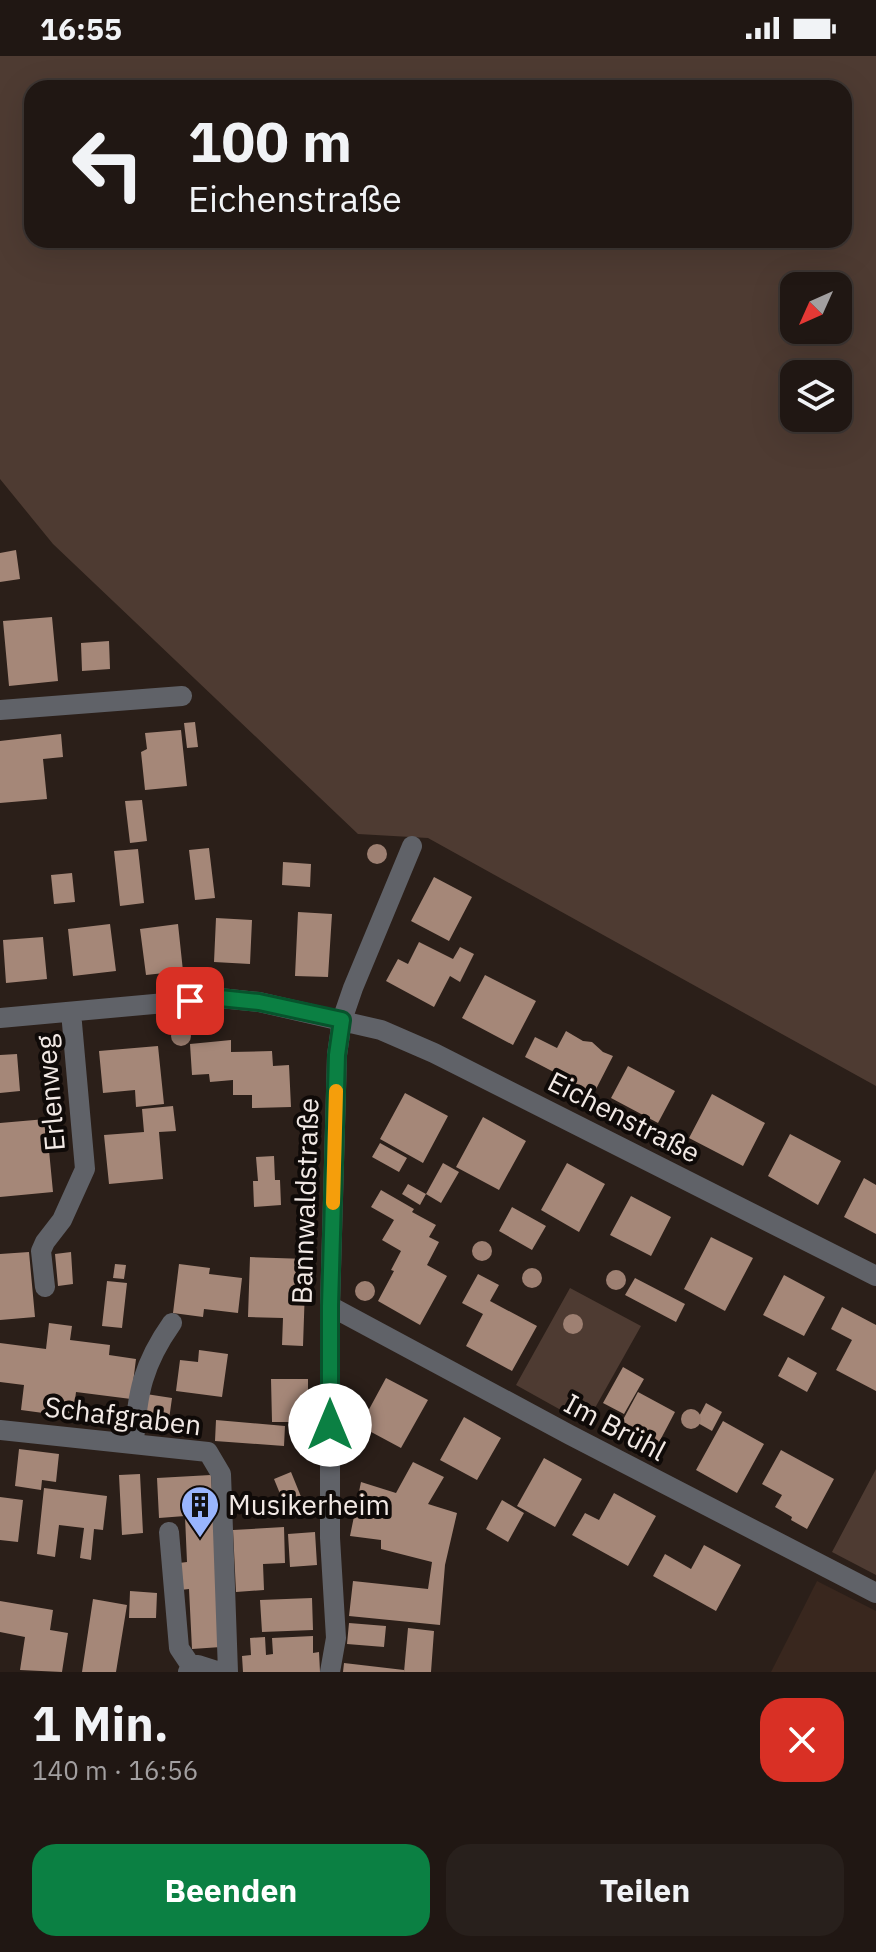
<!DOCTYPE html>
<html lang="de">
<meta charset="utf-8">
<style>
:root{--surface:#201713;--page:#28201c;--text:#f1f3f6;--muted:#a29fa0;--line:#3d3633;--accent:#0b8043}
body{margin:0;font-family:"IBM Plex Sans",sans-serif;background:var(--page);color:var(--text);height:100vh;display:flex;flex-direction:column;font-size:30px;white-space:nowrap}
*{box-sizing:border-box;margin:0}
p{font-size:26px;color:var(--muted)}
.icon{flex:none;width:44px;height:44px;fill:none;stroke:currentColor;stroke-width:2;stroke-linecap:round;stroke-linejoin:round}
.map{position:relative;height:1616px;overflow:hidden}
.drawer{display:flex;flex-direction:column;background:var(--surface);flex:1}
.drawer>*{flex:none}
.hud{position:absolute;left:24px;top:24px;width:828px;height:168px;border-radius:24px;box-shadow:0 8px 32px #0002,0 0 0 2px var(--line);background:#201713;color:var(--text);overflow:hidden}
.needle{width:52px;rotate:225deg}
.fabs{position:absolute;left:780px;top:216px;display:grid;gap:16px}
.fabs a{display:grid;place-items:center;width:72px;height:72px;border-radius:16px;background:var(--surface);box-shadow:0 8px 32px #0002,0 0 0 2px var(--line);font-size:40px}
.pin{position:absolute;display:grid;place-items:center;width:68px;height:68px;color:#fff;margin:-34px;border-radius:16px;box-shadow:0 4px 12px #0006}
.me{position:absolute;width:88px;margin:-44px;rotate:0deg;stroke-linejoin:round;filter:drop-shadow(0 0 6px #0008)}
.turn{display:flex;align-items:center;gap:28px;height:168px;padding:0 32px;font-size:36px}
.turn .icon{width:104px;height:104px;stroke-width:2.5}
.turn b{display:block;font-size:56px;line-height:68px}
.round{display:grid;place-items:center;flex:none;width:84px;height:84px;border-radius:24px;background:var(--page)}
.overview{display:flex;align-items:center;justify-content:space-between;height:136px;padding:0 32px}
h1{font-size:48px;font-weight:700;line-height:60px}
.primary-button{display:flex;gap:16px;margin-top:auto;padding:16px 32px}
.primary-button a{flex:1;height:92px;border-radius:24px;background:var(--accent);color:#fff;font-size:32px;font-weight:700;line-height:92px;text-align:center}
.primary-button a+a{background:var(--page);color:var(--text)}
.status{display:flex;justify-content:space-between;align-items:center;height:56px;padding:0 40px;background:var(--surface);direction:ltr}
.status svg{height:22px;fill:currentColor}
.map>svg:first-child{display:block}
.built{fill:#39271e}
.green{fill:#4e3b32;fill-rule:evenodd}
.building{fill:#a58778}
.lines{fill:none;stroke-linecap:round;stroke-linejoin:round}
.minor{stroke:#606268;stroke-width:20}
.tree{fill:#9e8072}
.route-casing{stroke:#07532c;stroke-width:20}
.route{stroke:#0b8043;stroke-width:14}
.slow{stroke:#f59e0b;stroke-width:14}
.labels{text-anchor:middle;stroke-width:8;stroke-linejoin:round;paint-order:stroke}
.street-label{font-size:28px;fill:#f2e9e5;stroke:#0f0a08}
.poi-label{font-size:28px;fill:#f2e9e5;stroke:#0f0a08;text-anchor:start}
</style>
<div class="status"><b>16:55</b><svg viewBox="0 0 49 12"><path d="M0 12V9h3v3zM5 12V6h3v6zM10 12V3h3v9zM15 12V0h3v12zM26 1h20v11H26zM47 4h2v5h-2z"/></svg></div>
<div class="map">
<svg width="876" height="1616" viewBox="0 0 876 1616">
<rect width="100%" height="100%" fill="#2b1f19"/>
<path class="built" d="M817 1525 876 1555V1616H771Z"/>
<path class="green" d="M0 0H876V1030L428 782 358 778 53 488 0 423ZM32 32H844V184H32ZM794 230H838V274H794ZM794 318H838V362H794Z
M570 1232 641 1270 586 1368 516 1329Z
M876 1413V1519L832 1496Z"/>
<path class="building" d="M16 494 20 523 0 526V497Z
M52 561 58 625 9 630 3 565Z
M109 585 110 613 82 615 81 587Z
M195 666 198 691 187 692 184 667Z
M181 674 187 730 145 734 141 696 147 693 145 677Z
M61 678 63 701 43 703 47 743 0 747V685Z
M142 744 147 785 130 787 125 745Z
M209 792 215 842 195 844 189 794Z
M138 793 144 847 120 850 114 795Z
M283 806 311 808 310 831 282 829Z
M72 817 75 846 54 848 51 819Z
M434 821 472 841 449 885 411 865Z
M298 856 332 858 328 921 295 920Z
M216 862 252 864 250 908 214 906Z
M110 868 116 915 73 920 68 873Z
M178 868 183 915 146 919 140 873Z
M43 881 47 923 6 927 3 884Z
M419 886 453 903 460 891 474 898 460 926 450 920 434 951 386 925 398 903 408 908Z
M485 919 536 945 513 989 462 962Z
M566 975 583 985 592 986 603 996 613 1000 594 1037 525 1001 535 981 557 992Z
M231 984V996L272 995 273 1010 289 1009 291 1051 252 1052V1039H233V1024L210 1026 209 1018 192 1019 190 988Z
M158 990 164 1048 136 1051 135 1034 103 1037 99 995Z
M17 998 20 1035 0 1037V999Z
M628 1010 675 1035 658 1067 611 1042Z
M405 1037 448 1060 423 1107 380 1083Z
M712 1038 765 1067 743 1110 689 1082Z
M173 1050 176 1075 159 1076 163 1123 109 1128 104 1079 144 1076 142 1053Z
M483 1061 526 1085 499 1134 456 1111Z
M46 1063 53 1136 0 1141V1067Z
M790 1078 841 1105 818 1149 768 1120Z
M380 1087 407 1102 399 1116 372 1101Z
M274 1100 275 1124H280L281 1149 254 1151 253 1125H258L256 1101Z
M443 1107 459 1116 441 1147 426 1138 420 1149 402 1138 408 1128 426 1138Z
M567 1107 605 1128 579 1176 541 1154Z
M864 1122 876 1129V1178L844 1161Z
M301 1124H317V1135H301Z
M381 1134 414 1153 412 1156 436 1169 429 1181 439 1186 427 1209 447 1220 420 1269 378 1245 394 1215 391 1214 401 1195 382 1184 394 1164 371 1151Z
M631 1140 671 1161 651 1200 610 1179Z
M512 1151 546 1170 532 1194 499 1175Z
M711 1181 753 1202 725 1255 684 1233Z
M29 1196 35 1261 0 1264V1198Z
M71 1196 73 1228 58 1230 55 1198Z
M250 1201 306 1203 303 1290 282 1289 283 1262 248 1261Z
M115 1208 126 1209 124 1223 113 1222Z
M179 1208 210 1212 209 1218 242 1222 238 1257 204 1253 203 1261 173 1257Z
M478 1218 499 1229 490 1245 537 1270 512 1315 466 1290 483 1258 462 1247Z
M784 1219 825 1241 804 1280 763 1259Z
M635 1222 685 1248 676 1266 625 1239Z
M107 1225 127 1227 122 1272 102 1270Z
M842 1251 876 1269V1335L836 1314 852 1284 831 1273Z
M49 1267 72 1270 70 1284 110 1289 109 1299 136 1303 131 1343 76 1336 73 1361 21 1354 24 1329 0 1326V1287L46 1293Z
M199 1294 228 1298 222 1341 176 1335 180 1304 198 1306Z
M788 1301 817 1317 807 1336 778 1320Z
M623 1311 644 1323 624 1358 603 1347Z
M386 1322 428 1344 401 1392 360 1370Z
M271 1323H308V1366H272Z
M638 1336 675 1356 655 1394 618 1373Z
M146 1338 172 1342 167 1378 142 1375Z
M706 1347 722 1356 712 1375 696 1366Z
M464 1361 501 1382 477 1424 440 1404Z
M216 1364 285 1370 284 1390 215 1385Z
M723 1365 764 1388 737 1437 696 1414Z
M19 1393 59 1398 56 1426 42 1424 41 1434 15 1430Z
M781 1394 834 1423 807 1473 791 1464 792 1461 775 1451 782 1439 762 1428Z
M544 1402 582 1423 555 1471 517 1450Z
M413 1406 444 1421 428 1448 457 1457 445 1509 440 1569 349 1560 353 1525 428 1533 432 1506 381 1493V1484L350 1480 361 1426 396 1437Z
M291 1416 304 1448 287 1455 274 1423Z
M140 1418 143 1477 122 1479 119 1419Z
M211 1419 221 1591 192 1593 189 1533 180 1534 179 1507 187 1506 185 1460 159 1462 157 1422Z
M44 1432 107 1440 103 1474 94 1473 91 1504 80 1502 84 1472 59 1469 55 1501 37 1498Z
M614 1437 656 1460 628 1510 572 1479 585 1457 599 1464Z
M0 1441 23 1444 18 1486 0 1484Z
M502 1444 524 1457 508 1486 486 1473Z
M284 1471 285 1507 263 1508 264 1534 236 1536 233 1474Z
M315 1476 317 1509 290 1511 288 1478Z
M704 1489 741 1509 716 1555 653 1520 665 1498 691 1513Z
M130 1535 157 1537 156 1562H129Z
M312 1542 313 1574 262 1576 260 1544Z
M93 1543 127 1549 116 1616H82Z
M0 1545 53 1554 50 1574 68 1577 62 1616 20 1614 25 1581 0 1576Z
M349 1567 386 1570 384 1591 347 1588Z
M408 1572 434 1575 431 1616H404Z
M313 1580V1597L319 1596 320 1616H243L242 1600 251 1599 250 1582 265 1581 266 1599 273 1598 272 1582Z
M344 1607 404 1614V1616H343Z"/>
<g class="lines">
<path class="minor" d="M0 654 182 640
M0 962 220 942 259 946 381 974 434 997 876 1220
M45 1231 41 1195 45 1186 62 1164 85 1113 71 956
M330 1250 570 1379 876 1537
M0 1374 208 1396 221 1418 228 1616
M134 1387C137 1337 143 1308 172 1267
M169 1476 179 1592 191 1610
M188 1616 191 1610 198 1609 220 1616
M330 1616 336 1582 330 1482V1250L337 999 342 964 353 932 412 790"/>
</g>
<g class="tree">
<circle cx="377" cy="798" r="10"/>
<circle cx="181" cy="980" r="10"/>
<circle cx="482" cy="1195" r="10"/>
<circle cx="532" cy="1222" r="10"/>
<circle cx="616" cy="1224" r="10"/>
<circle cx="365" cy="1235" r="10"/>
<circle cx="573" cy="1268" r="10"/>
<circle cx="691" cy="1363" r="10"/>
</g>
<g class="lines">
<defs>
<path id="route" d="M190 945 220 942 259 946 342 964 337 999 330 1250V1369"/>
</defs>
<use href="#route" class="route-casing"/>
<use href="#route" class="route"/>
<path class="slow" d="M333 1147 336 1035"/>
</g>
<defs>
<symbol id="building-pin" viewBox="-11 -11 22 30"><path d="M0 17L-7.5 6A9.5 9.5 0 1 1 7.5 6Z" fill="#99b5fd" stroke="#0f0a08"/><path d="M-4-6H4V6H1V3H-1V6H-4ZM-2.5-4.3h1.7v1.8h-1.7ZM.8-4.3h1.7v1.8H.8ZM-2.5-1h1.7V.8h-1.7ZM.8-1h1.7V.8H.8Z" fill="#111"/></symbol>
</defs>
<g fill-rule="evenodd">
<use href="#building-pin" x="178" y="1427" width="44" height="60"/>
</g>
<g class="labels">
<g class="street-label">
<text transform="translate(50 1037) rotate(-95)" y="10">Erlenweg</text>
<text transform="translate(624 1061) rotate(27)" y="10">Eichenstraße</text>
<text transform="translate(305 1145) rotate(-88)" y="10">Bannwaldstraße</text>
<text transform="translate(123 1360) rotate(7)" y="10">Schafgraben</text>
<text transform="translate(615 1371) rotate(28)" y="10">Im Brühl</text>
</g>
<g class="poi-label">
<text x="228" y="1459">Musikerheim</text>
</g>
</g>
</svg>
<div class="fabs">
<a><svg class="needle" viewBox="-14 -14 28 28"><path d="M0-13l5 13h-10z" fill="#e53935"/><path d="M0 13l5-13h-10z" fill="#a29fa0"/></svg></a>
<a><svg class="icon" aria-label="layers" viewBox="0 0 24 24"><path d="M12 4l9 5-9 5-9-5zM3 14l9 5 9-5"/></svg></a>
</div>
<div class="pin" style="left:190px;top:945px;background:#d93025"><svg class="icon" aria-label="arrive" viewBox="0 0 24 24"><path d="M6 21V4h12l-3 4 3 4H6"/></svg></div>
<svg class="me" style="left:330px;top:1369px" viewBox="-20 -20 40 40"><circle r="19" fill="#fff"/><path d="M0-13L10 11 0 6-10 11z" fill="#0b8043"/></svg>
<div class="hud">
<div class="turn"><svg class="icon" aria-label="left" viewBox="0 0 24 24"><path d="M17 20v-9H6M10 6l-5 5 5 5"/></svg><div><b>100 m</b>Eichenstraße</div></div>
</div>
</div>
<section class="drawer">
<div class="overview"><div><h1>1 Min.</h1><p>140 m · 16:56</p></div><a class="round" style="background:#d93025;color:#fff"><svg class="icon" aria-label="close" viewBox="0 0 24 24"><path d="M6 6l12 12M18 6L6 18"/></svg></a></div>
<div class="primary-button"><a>Beenden</a><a>Teilen</a></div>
</section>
